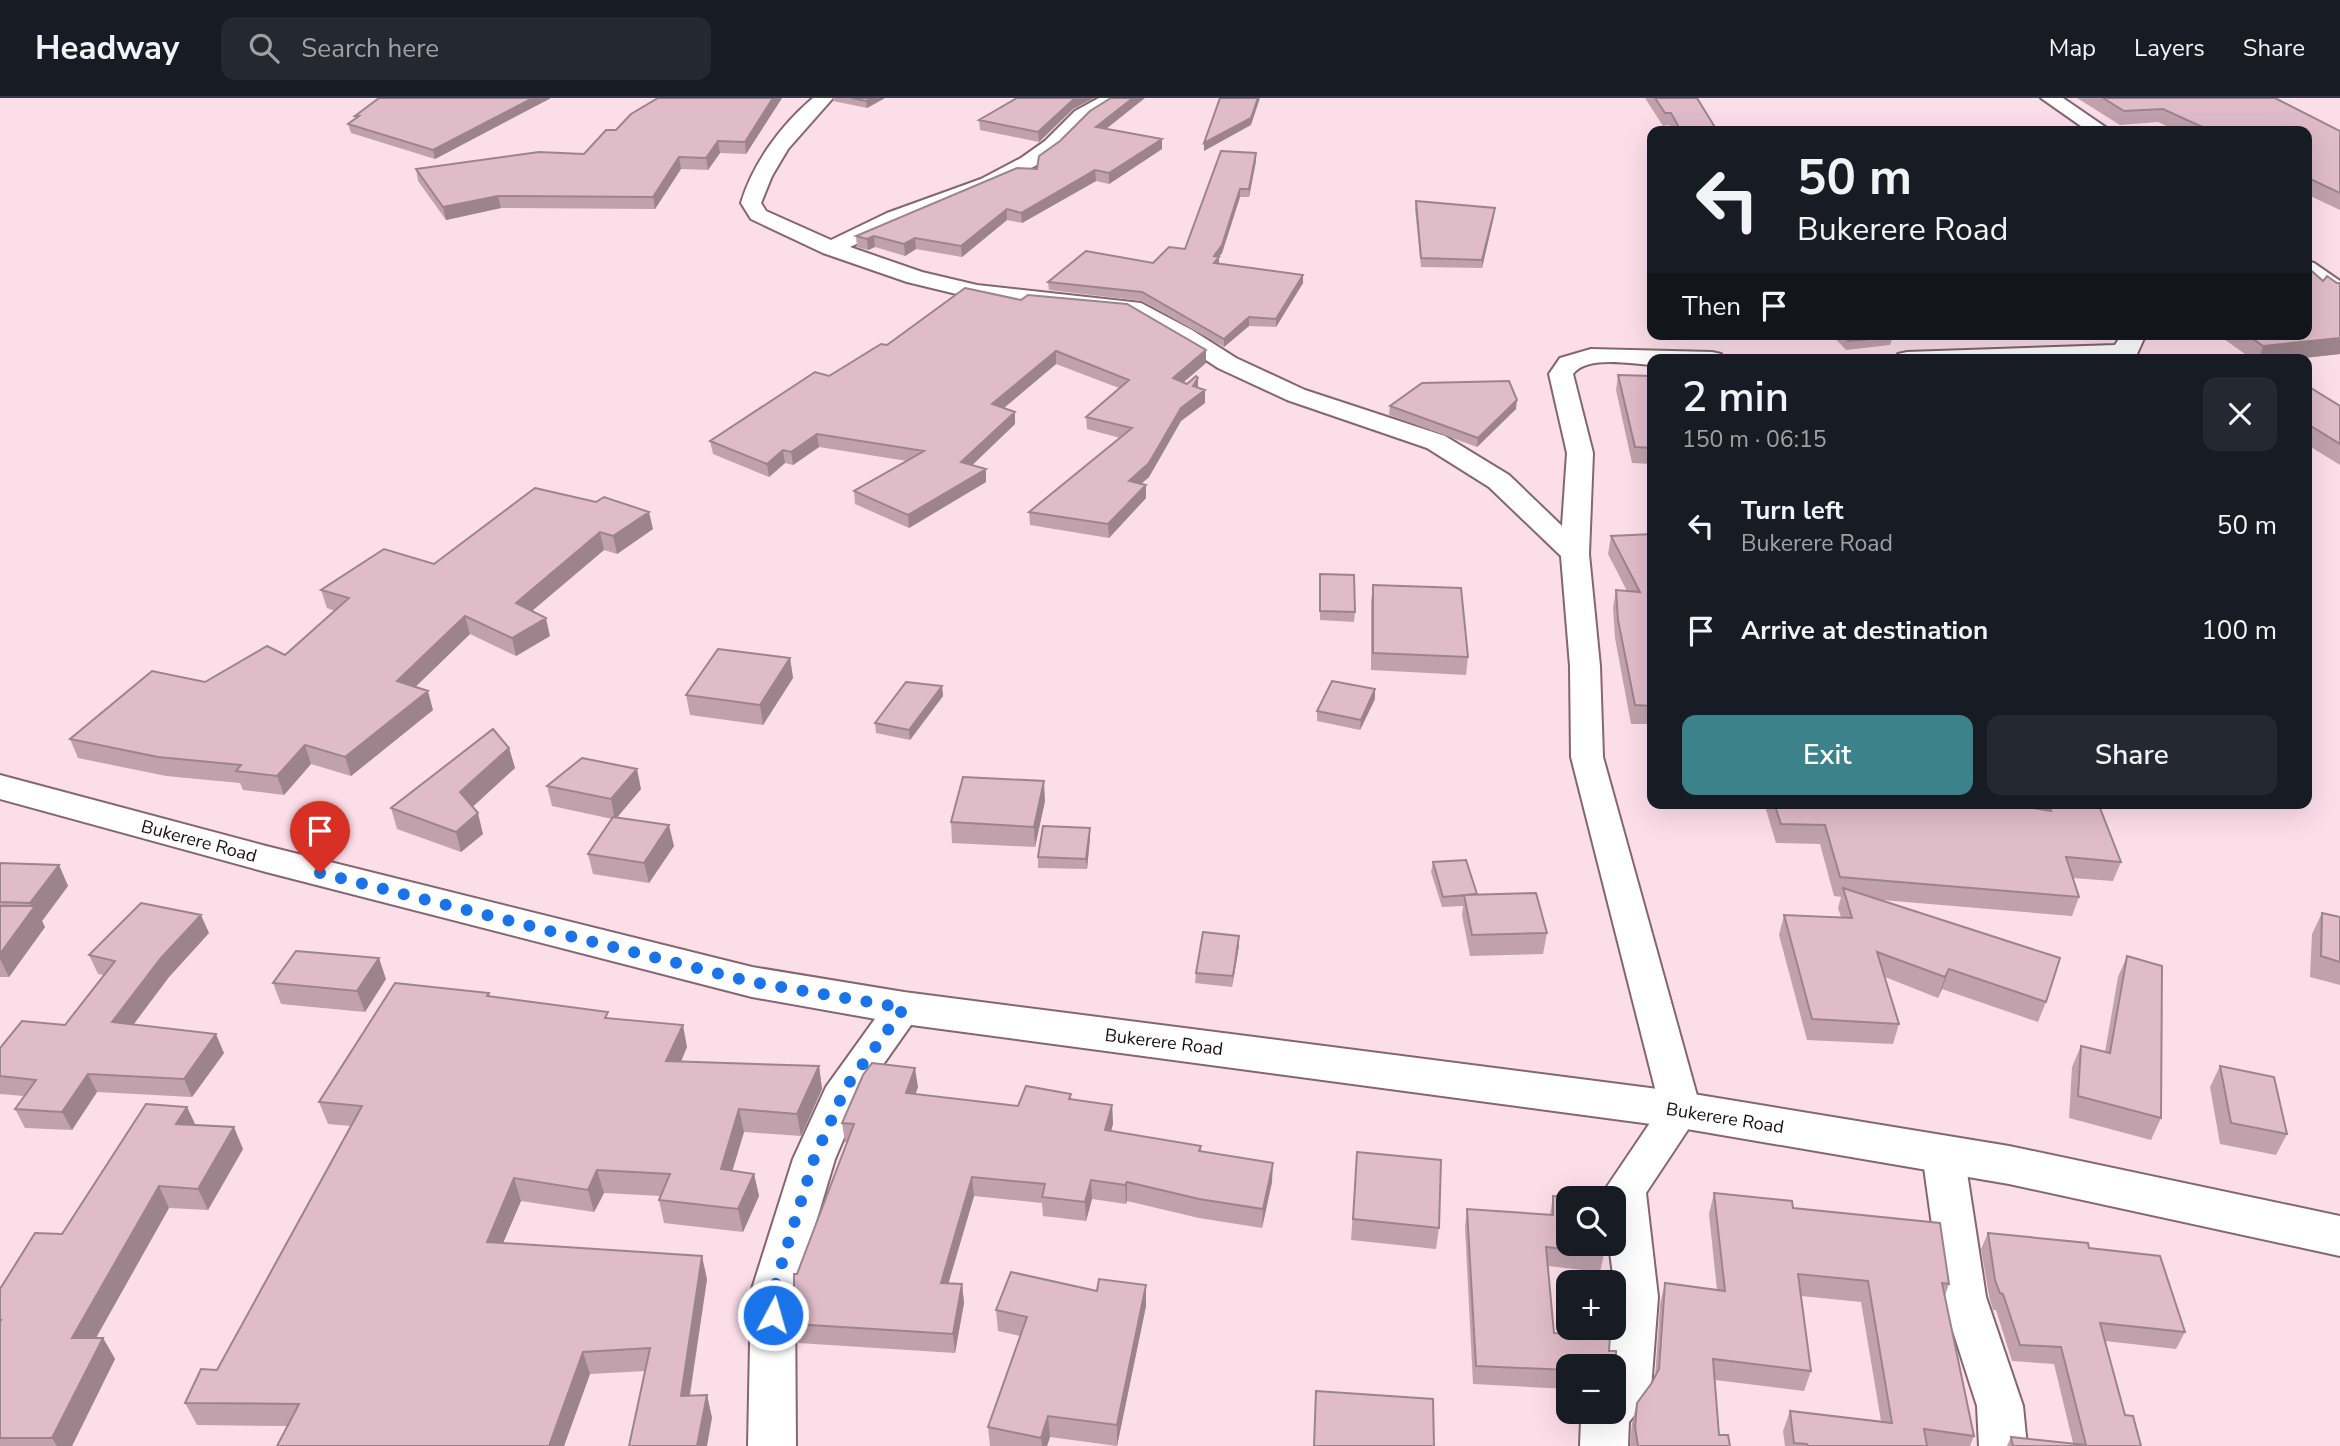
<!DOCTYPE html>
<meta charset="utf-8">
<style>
:root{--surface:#171b24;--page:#242831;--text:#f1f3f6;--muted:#9ea1a6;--line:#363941;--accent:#3b828b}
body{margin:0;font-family:"Nunito Sans",sans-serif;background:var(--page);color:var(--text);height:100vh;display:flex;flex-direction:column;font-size:26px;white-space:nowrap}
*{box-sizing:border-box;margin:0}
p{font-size:23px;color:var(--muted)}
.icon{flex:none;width:38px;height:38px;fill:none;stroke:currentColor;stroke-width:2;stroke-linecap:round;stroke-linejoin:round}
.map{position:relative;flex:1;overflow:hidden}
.side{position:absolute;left:1647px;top:256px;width:665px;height:455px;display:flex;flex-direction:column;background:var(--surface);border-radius:14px;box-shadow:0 7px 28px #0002}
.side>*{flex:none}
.top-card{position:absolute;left:1647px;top:28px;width:665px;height:214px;border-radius:14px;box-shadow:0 7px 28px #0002;background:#171b24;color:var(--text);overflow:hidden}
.fabs{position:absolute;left:1556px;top:1088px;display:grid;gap:14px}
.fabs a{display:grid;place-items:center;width:70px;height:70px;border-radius:14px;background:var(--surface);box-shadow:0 7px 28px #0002;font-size:35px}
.pin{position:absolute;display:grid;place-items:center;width:60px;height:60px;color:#fff;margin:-72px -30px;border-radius:50% 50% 50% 0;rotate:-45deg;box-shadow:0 0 7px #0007}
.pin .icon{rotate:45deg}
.me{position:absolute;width:77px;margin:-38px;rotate:6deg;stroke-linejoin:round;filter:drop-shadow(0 0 5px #0008)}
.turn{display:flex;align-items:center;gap:24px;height:147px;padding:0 35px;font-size:32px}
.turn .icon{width:91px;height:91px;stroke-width:2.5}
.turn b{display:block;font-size:49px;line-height:60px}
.then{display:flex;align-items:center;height:66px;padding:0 35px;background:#0003;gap:14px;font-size:26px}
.round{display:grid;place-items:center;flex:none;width:74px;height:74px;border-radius:14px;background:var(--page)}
.head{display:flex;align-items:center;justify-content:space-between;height:119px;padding:0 35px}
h1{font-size:42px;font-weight:600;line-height:52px}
.button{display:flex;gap:14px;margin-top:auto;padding:14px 35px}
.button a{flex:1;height:80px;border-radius:14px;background:var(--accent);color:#fff;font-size:28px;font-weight:600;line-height:80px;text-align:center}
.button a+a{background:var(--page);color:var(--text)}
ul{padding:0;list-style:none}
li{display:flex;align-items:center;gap:21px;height:105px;padding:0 35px}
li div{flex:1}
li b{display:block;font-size:26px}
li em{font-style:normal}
header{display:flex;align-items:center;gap:42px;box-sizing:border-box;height:98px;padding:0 35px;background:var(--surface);border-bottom:2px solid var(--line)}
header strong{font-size:33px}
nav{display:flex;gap:38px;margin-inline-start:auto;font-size:24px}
.search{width:490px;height:63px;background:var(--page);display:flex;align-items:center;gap:18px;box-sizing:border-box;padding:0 24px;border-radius:14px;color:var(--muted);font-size:26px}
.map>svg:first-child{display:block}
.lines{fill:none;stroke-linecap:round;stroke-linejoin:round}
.minor-casing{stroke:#856570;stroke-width:4}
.tertiary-casing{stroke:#856570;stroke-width:4}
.minor{fill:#fff;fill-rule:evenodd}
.tertiary{fill:#fff;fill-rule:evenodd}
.wall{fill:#c1a2ac}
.shaded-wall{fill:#9d848c}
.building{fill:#e0bcc8;stroke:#9d848c;stroke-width:2}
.route{stroke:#1a73e8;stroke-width:12;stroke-dasharray:0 21.6}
.labels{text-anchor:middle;stroke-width:7;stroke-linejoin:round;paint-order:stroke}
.street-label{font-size:18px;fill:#1a0e12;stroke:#fff}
</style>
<header>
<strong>Headway</strong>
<div class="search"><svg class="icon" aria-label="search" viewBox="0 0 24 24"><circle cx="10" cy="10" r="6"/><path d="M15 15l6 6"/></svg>Search here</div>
<nav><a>Map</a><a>Layers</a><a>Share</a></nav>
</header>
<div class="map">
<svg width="2340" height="1348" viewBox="0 0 2340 1348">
<rect width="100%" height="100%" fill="#fcdee8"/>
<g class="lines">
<defs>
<path id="minor" d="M813 0H833L788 51 772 78 761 105 766 113 831 142 887 115 981 81 1021 60 1045 43 1075 13 1099 0H1122L1089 21 1059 51 1035 68 995 89 903 125 850 149 922 174 977 187 1141 205 1192 232 1236 260 1305 292 1445 338 1509 377 1562 428 1567 355 1549 276 1560 260 1591 251 1712 254 1721 256 1724 261H1652V267C1631 266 1587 257 1573 276L1593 355 1589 456 1600 568 1603 659 1701 1012 1646 1095 1658 1199 1651 1291 1644 1305 1629 1324 1628 1348H1580L1581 1322 1585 1314H1614V1269H1607L1611 1230H1614V1185L1609 1146H1614V1101H1605L1604 1093 1660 1010 1571 659 1570 568 1561 458 1489 389 1427 350 1287 302 1218 270 1176 242 1128 216 977 201 907 184 823 155 751 121 741 105C753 65 781 27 813 0Z
M2041 0H2063L2111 33H2088Z
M2306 163 2314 165 2340 183V200L2332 198 2306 180Z
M2122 236H2146L2137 256 2117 261H1895L1898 256 1907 254 2115 247Z
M904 896 918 900 923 910 863 995 835 1061 795 1194 796 1348H748L751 1194 793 1061 826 989 890 900Z
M1943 1039 1958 1044 1964 1055 1986 1199 2023 1308 2027 1348H1979L1977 1308 1942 1199 1922 1055 1928 1044Z"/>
<path id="tertiary" d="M0 677 266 748 752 869 904 894 1681 994 2009 1048 2340 1118V1158L2009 1086 1681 1030 904 926 752 899 266 774 0 701Z"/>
</defs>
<use href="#minor" class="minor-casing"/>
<use href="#tertiary" class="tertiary-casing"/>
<use href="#minor" class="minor"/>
<use href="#tertiary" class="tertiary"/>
</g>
<path class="wall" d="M551 0 435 61 351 35 348 26 356 21 355 18Z
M658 0H782L746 56 720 55 708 72 681 71 655 111 501 110 446 122 418 83 416 71 584 56Z
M833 0H885L867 10 833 3Z
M1017 0H1094L1073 11 1039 44 980 32 979 22Z
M1645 0H1697L1716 31V33H1672L1669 27 1663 28Z
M2077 0H2275L2340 33V112L2306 96V33H2177L2158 24 2120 27Z
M1107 31 1162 41V51L1109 86 1096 83 1022 125 1007 122 962 159 916 151 905 158 875 149 868 152 857 149 856 138 1037 71Z
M1256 55V63L1249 99H1240L1222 155 1219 159V166L1303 177V185L1276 229 1249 228 1224 249 1142 203 1049 192 1048 184 1153 165 1185 151Z
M1416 103 1494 118 1482 170 1421 169 1415 111Z
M1831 236H1890L1893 239 1890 247 1846 252Z
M2217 236H2306L2340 256 2295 261H2252Z
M887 247 1206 252V265L1184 284 1187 286 1198 280V290L1205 305 1181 323 1149 379 1141 386 1146 400 1109 440 1030 427 1029 414 1120 340 1087 331 1086 319 1119 290 1056 266 1004 310 1015 326 972 367 986 371V384L909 430 855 406 854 393 907 363 819 349 793 367 785 365 769 379 713 356 710 343Z
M1618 277 1652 278V366L1632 365 1616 292Z
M2306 287 2340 308V367L2306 346Z
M1390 308 1516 311 1477 349 1389 317Z
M535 390 653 431 617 456 604 452 532 513 550 538 516 558 470 536 415 589 433 612 351 678 311 666 284 697 243 692 240 685 166 678 78 660 70 641 205 584 285 557 335 513 327 510 321 492 434 466Z
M1652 436V626H1631L1615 540 1613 510 1616 492 1627 493 1608 456 1611 438Z
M1320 485 1355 514 1354 524 1320 522Z
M1373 487 1468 559 1466 577 1371 572V504Z
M790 560 793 580 763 627 690 617 686 597Z
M942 588 943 598 910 642 876 635 875 625Z
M1375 601 1360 632 1317 623V613Z
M509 650 515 670 472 709 483 736 461 754 397 731 391 710Z
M547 688 641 691 617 719 674 748 649 785 593 776 588 756 612 721 552 708Z
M1045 703 1035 749 952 745 951 724Z
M1764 705H1947L1982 709 1983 705H2004L2036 711V709L2037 705H2098L2121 764 2113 783 2073 780 2079 799 2072 818 1882 802 2046 904 2038 924 1942 891 1938 900 1885 879 1899 926 1893 946 1807 942 1779 837 1784 817 1841 819 1838 810 1841 799 1834 798 1820 746 1776 745Z
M1090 740 1087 771 1038 770V759Z
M1433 764 1477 796 1547 835 1543 856 1470 858 1462 817 1463 808 1442 809 1431 774Z
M0 765 59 767 68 788 42 823 45 829 9 879H0Z
M2322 815 2340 819V887L2310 879 2312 836Z
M209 835 169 879 133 927 224 955 192 999 97 994 72 1032 25 1030 15 1011 24 998 0 996V950L65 927 104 877 98 876 89 857Z
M1239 838V848L1232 889 1195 885 1196 875Z
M2127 858 2161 1020 2151 1042 2069 1020 2072 969 2081 948 2105 954 2118 879Z
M386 881 365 914 281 906 273 885Z
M489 895 490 899 610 920 687 949 681 964 819 968 822 991 801 1038 744 1034 732 1073 754 1076 759 1098 743 1134 664 1125 659 1102 661 1098 604 1095 594 1114 521 1103 503 1145 707 1181 690 1298 707 1297 712 1320 645 1273 590 1276 564 1348H277L287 1328 197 1327 185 1305 217 1272 351 1028 328 1026 319 1004Z
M2220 968 2287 1036 2276 1057 2220 1046 2210 989Z
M918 989 915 996 1018 1008 1071 996V1002L1112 1007 1113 1026 1111 1033 1201 1048V1053L1272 1084 1262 1130 1199 1120 1127 1103 1126 1106 1092 1101 1086 1123 1043 1118 1042 1105 974 1098 948 1186H962L964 1205 955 1255 798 1245 794 1226 797 1176 847 1044H845L842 1025Z
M187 1009 195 1027 243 1051 208 1112 169 1110 96 1240H103L115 1261 72 1348H0V1191L62 1136Z
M1357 1054 1439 1130 1436 1151 1351 1142Z
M1714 1095 1793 1110 1949 1186 1945 1198 1974 1338 1970 1348H1785L1783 1333 1790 1313 1881 1323 1861 1204 1801 1198 1811 1273 1804 1293 1715 1282 1719 1337 1730 1348H1630L1632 1325 1637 1305 1651 1286 1655 1280 1660 1206 1665 1185 1717 1192 1709 1116Z
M1553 1098 1604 1156 1600 1174 1548 1168 1554 1235 1609 1253 1616 1275 1614 1284V1269H1568V1291L1473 1286 1465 1129 1467 1111 1550 1117Z
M1988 1135 2089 1150 2185 1234 2176 1251 2105 1243 2125 1317 2141 1348H2007L2011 1339 2073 1345 2054 1266 2012 1263 1996 1212H1993L1989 1198 1981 1151Z
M1146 1208 1117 1348 1050 1339 1047 1348H990L988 1329 1020 1238 998 1233 996 1212Z"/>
<path class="shaded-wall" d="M533 0H551L435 61 433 52Z
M773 0H782L746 56 745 44Z
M871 0H885L867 10 866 3Z
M1075 0H1094L1073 11 1039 44 1038 34Z
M1133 0H1145L1096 39V29Z
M1258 0H1260L1251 27 1204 53V45Z
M1162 41V51L1109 86V75Z
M718 43 720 55 708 72 706 60Z
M1256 55V63L1249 99V91Z
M679 59 681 71 655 111 653 99Z
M1095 72 1096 83 1022 125 1021 115Z
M1240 91V99L1222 155 1219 159V167L1213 174 1214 158Z
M498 98 501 110 446 122 443 109Z
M1495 110 1494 118 1482 170V162Z
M1007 111V122L962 159 961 148Z
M874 138 875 149 868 152 867 141Z
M915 140 916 151 905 158 904 146Z
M1303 177V185L1276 229V221Z
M1249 219V228L1224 249V241Z
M2340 240V256L2295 261H2259L2263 248Z
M1206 252V265L1173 293V280Z
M1056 253V266L993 319 992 306Z
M1198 280V292L1193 288Z
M1205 292V305L1181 323 1149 379 1129 396V383L1181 310Z
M1517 302 1516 311 1477 349 1478 340Z
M1015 314V326L962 377 961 364Z
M817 336 819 349 793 367 791 354Z
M783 352 785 365 769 379 767 366Z
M986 371V384L909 430 908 417Z
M1146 387V400L1109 440 1108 426Z
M649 414 653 431 617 456 613 438Z
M600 434 604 452 520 523 516 505Z
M465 518 470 536 403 601 397 583Z
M546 520 550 538 516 558 512 540Z
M790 560 793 580 763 627 760 607Z
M942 588 943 598 910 642 909 632Z
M1375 591V601L1360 632 1361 622Z
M428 593 433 612 351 678 345 659Z
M305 647 311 666 284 697 277 678Z
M509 650 515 670 466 715 460 694Z
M637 671 641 691 615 722 611 701Z
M1044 683 1045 703 1035 749 1034 729Z
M478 715 483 736 461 754 456 734Z
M669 727 674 748 649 785 644 765Z
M1090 730V740L1087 771 1086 761Z
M59 767 68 788 42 823 45 829 9 879 0 861V856L33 811 30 805Z
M201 817 209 835 169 879 121 943 112 924 161 860Z
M1239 838V848L1232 889 1233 878Z
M379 860 386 881 365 914 357 893Z
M1949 871 1942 891 1938 900 1945 879Z
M683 927 687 949 671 986 666 963Z
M216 936 224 955 192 999 184 981Z
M819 968 822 991 801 1038 797 1016Z
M915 970 918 989 909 1014 906 995Z
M88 976 97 994 72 1032 62 1014Z
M1112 1007 1113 1026 1106 1051 1105 1032Z
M187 1009 197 1030 176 1026Z
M739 1011 744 1034 726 1094 721 1071Z
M234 1029 243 1051 208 1112 198 1091Z
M1273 1065 1272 1084 1262 1130 1263 1111Z
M597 1072 604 1095 594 1114 588 1092Z
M754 1076 759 1098 743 1134 738 1111Z
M972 1079 974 1098 943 1204 941 1185Z
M514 1080 521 1103 494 1166 487 1144Z
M1091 1082 1092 1101 1086 1123 1085 1104Z
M1127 1084V1103L1126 1106 1125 1087Z
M159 1088 169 1110 84 1261 72 1240Z
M702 1158 707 1181 686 1320 681 1298Z
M962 1186 964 1205 955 1255 953 1236Z
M1146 1187V1208L1117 1348V1327Z
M103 1240 115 1261 72 1348H57L52 1340Z
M583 1254 590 1276 564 1348H549Z
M707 1297 712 1320 707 1348H697Z
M1048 1318 1050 1339 1047 1348H1042L1041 1340Z"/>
<path class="building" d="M379 0H533L433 52 348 26 359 18H355Z
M658 0H773L745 44 718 43 706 60 679 59 653 99 498 98 443 109 416 71 539 54 584 56 606 32H616L631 16Z
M852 0H871L866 3Z
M1017 0H1075L1038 34 979 22Z
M1111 0H1133L1096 29 1162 41 1109 75 1095 72 1021 115 1007 111 961 148 915 140 904 146 874 138 867 141 856 138 1017 70 1037 71 1039 58 1060 43 1090 13Z
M1220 0H1258L1251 20 1204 45Z
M1655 0H1697L1716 31H1680L1671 15H1665Z
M2103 0H2275L2340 33V95L2306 79V33H2211L2163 11 2124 13Z
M1221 53 1256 55 1249 91H1240L1222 147 1214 158 1219 159 1214 165 1303 177 1276 221 1249 219 1224 241 1142 194 1048 184 1086 153 1153 165 1169 149 1185 151Z
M1416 103 1495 110 1482 162 1421 160Z
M2306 168 2323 183 2327 178 2337 185H2340V240L2263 248 2246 236H2306Z
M965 190 1021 202 1028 197 1127 206 1206 252 1173 280 1187 286 1196 278 1198 280 1193 288 1205 292 1181 310 1149 365 1129 383 1146 387 1108 426 1029 414 1132 330 1086 319 1129 282 1056 253 992 306 1015 314 961 364 986 371 908 417 854 393 924 353 817 336 791 354 783 352 767 366 710 343 815 274 829 278 881 246 887 247Z
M1842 236H1890L1893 239 1848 243Z
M1618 277 1652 278V350L1635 349Z
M1509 283 1517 302 1478 340 1390 308 1422 285Z
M2306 287 2340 308V346L2306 325Z
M535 390 596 404 604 399 649 414 613 438 600 434 516 505 546 520 512 540 465 518 397 583 428 593 345 659 305 647 277 678 236 673 241 667 158 659 70 641 152 573 205 584 267 548 285 557 349 500 321 492 384 451 434 466Z
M1652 436V608L1635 607 1618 522 1616 492 1640 494 1611 438Z
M1320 476 1354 477 1355 514 1320 513Z
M1373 487 1461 490 1468 559 1373 555Z
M718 551 790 560 760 607 686 597Z
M1332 583 1375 591 1361 622 1317 613Z
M906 584 942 588 909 632 875 625Z
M493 631 509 650 460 694 478 715 456 734 391 710Z
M582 660 637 671 611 701 547 688Z
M963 679 1044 683 1034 729 951 724Z
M1774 705H1948L1984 709V705H2004L2051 713 2048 705H2098L2121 764 2066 759 2079 799 1840 779 1825 727 1781 726Z
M613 719 669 727 644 765 588 756Z
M1043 728 1090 730 1086 761 1038 759Z
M1466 762 1477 796 1443 799 1433 764Z
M0 765 59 767 30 805 0 804Z
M1843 790 2060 860 2046 904 1949 871 1945 879 1877 854 1899 926 1812 921 1784 817 1852 820Z
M1536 795 1547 835 1472 837 1464 797Z
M141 805 201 817 161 860 112 924 216 936 184 981 88 976 62 1014 15 1011 36 982 0 978V950L22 923 65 927 115 863 89 857Z
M0 808H35L0 856Z
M2322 815 2340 819V864L2321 858Z
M1203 834 1239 838 1233 878 1196 875Z
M296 853 379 860 357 893 273 885Z
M2127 858 2162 868 2161 1020 2078 998 2081 948 2110 955Z
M395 885 489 895 487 898 608 914 605 920 683 927 666 963 819 968 797 1016 739 1011 721 1071 754 1076 738 1111 659 1102 670 1076 597 1072 588 1092 514 1080 487 1144 702 1158 681 1298 707 1297 697 1348H629L650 1250 583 1254 549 1348H277L299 1306 185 1305 201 1271 217 1272 362 1008 319 1004Z
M872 965 915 970 906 995 1018 1008 1026 988 1071 996 1069 1001 1112 1007 1105 1032 1201 1048 1199 1053 1273 1065 1263 1111 1199 1101 1127 1084 1125 1087 1091 1082 1085 1104 1042 1099 1045 1086 972 1079 941 1185 962 1186 953 1236 794 1226V1176H797L854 1026 842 1025 863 977Z
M2220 968 2274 979 2287 1036 2231 1025Z
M146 1006 187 1009 176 1026 234 1029 198 1091 159 1088 72 1240H103L52 1340H0V1224L1 1222H0V1191L35 1135 62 1136Z
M1357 1054 1441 1062 1439 1130 1353 1121Z
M1714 1095 1792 1103 1793 1110 1940 1125 1949 1186 1942 1185 1974 1338 1924 1331 1927 1348H1808L1807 1346 1794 1345 1790 1313 1892 1325 1868 1183 1798 1176 1811 1273 1713 1261 1719 1337H1728L1730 1348H1638L1635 1329 1637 1305 1651 1286 1659 1271 1665 1185 1725 1193Z
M1553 1098 1582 1101H1568V1146H1604V1156L1546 1149 1554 1235 1610 1238 1609 1253H1616V1275H1614V1269H1568V1272L1476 1268 1467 1111 1553 1117Z
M1988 1135 2088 1145 2089 1150 2160 1158 2185 1234 2100 1225 2125 1317 2133 1318 2141 1348H2013L2011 1339 2086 1347 2061 1249 2020 1247 2003 1196 2000 1195 1995 1182Z
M1011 1174 1097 1193 1099 1181 1146 1187 1117 1327 1048 1318 1041 1340 988 1329 1027 1219 996 1212Z
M1316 1293 1433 1301 1434 1348H1314Z"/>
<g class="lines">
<path class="route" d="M320 775 752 884 904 910 846 989 814 1061 773 1194V1217"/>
</g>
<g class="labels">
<g class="street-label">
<text transform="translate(199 743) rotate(15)" y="6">Bukerere Road</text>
<text transform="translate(1164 944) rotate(7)" y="6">Bukerere Road</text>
<text transform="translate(1725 1020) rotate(9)" y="6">Bukerere Road</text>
</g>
</g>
</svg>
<div class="fabs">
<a><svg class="icon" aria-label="search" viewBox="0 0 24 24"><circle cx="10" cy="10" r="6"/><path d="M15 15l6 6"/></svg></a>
<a>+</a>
<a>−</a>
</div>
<div class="pin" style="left:320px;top:775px;background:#d93025"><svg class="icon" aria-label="arrive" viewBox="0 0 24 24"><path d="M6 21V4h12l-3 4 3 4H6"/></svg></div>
<svg class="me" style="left:773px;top:1217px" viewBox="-20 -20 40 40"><circle r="17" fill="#1a73e8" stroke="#fff" stroke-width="3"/><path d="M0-11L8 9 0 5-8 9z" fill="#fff"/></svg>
<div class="top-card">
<div class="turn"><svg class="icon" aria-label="left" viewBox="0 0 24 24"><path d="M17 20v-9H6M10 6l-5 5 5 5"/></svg><div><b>50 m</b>Bukerere Road</div></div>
<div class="then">Then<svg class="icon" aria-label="arrive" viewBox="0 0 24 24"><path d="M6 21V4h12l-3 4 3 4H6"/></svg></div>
</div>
<section class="side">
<div class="head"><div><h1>2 min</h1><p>150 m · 06:15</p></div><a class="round"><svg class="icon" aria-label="close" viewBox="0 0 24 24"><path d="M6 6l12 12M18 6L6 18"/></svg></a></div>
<ul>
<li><svg class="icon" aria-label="left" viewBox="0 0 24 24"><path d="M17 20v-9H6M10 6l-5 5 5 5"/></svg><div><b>Turn left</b><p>Bukerere Road</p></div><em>50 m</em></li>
<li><svg class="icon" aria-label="arrive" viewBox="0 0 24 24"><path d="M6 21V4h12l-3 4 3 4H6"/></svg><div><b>Arrive at destination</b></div><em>100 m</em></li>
</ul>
<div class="button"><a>Exit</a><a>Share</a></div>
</section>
</div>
